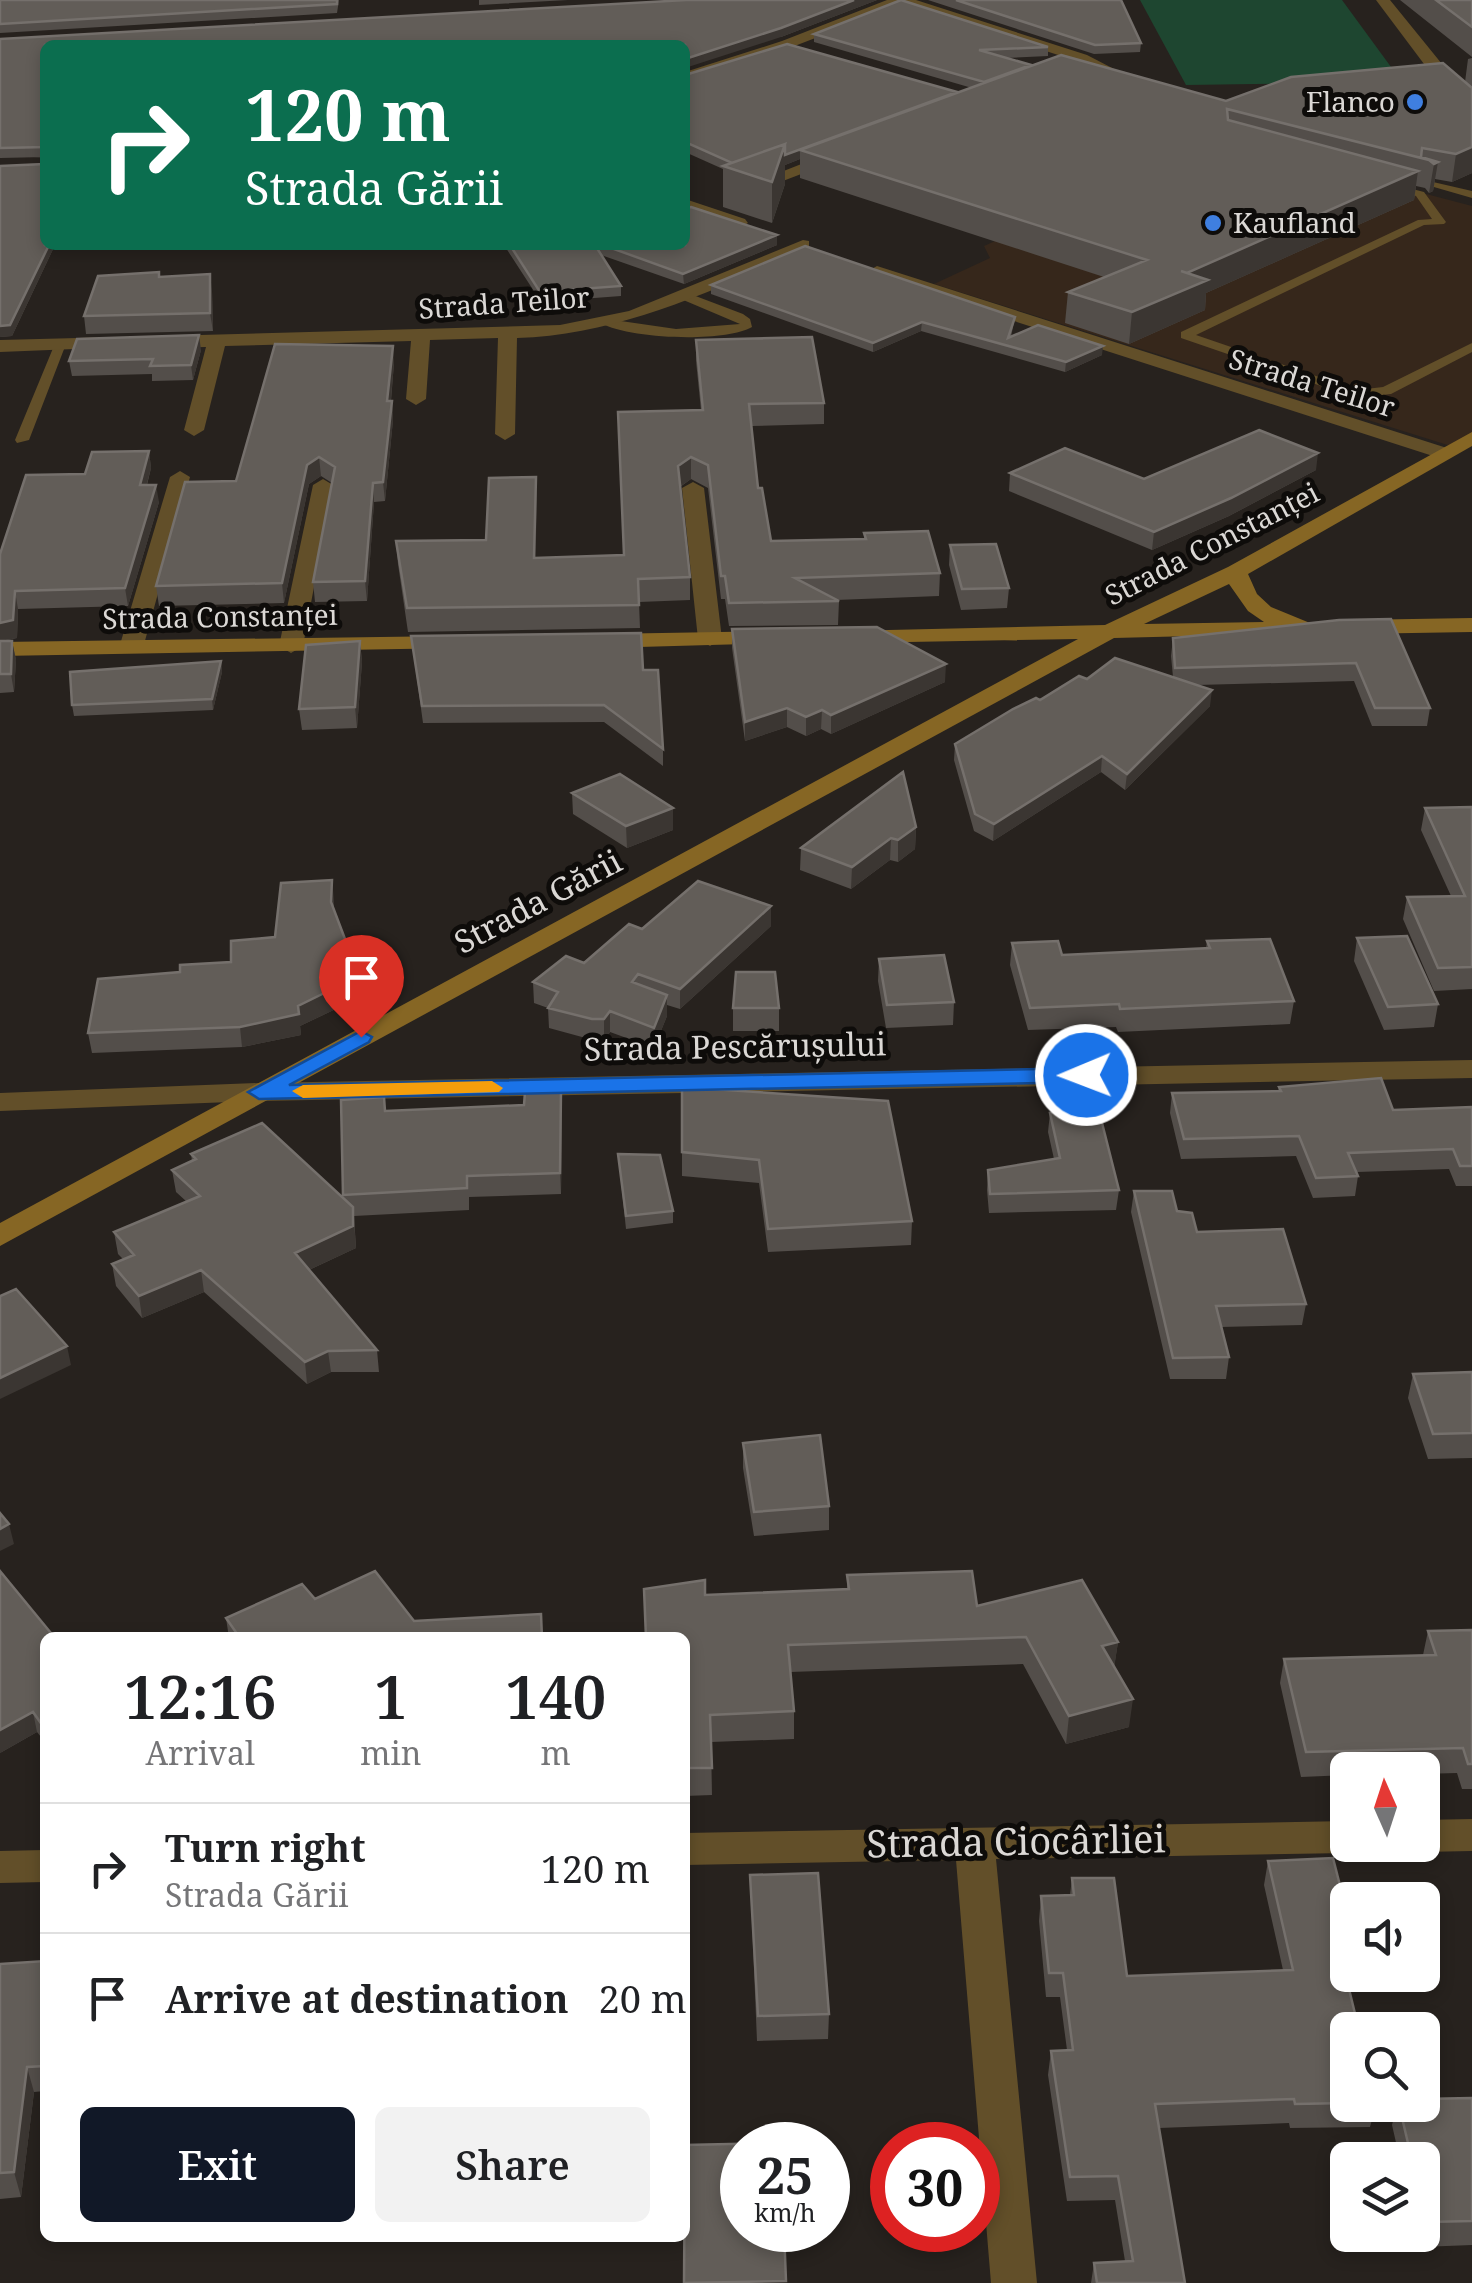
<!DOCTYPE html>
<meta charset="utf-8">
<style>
:root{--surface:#fff;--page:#f2f2f2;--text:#202124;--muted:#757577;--line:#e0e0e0;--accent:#111827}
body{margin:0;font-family:"Noto Serif",serif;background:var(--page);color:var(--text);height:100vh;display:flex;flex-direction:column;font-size:38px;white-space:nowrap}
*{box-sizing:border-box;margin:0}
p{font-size:32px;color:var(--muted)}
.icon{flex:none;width:55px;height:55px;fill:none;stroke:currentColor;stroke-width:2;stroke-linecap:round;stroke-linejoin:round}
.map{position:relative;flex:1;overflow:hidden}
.details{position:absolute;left:40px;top:1632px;width:650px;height:610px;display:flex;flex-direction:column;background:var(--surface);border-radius:15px;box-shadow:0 5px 15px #0003}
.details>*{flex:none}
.guide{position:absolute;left:40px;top:40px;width:650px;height:210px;border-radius:15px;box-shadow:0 5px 15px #0003;background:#0b6e4f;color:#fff;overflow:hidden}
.needle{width:65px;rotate:357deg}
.fabs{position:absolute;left:1330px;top:1752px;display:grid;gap:20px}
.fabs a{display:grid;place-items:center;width:110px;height:110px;border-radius:15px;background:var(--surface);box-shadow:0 5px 15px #0003;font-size:50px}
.speed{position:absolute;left:720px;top:2122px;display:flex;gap:20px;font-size:50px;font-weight:700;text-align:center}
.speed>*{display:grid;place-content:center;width:130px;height:130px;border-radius:50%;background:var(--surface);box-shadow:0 5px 15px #0003;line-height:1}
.speed small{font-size:25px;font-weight:400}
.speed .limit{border:15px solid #d22;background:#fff;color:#111}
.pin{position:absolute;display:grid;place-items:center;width:85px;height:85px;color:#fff;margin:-102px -42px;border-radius:50% 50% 50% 0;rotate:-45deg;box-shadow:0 0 10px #0007}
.pin .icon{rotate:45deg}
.me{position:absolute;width:110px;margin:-55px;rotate:269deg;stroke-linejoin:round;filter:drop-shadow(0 0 8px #0008)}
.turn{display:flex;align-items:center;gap:35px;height:210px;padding:0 40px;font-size:45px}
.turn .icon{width:130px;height:130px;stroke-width:2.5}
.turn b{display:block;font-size:70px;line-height:85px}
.eta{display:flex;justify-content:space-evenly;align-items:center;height:170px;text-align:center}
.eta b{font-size:60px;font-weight:600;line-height:70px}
.cta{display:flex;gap:20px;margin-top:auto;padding:20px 40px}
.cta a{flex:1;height:115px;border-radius:15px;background:var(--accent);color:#fff;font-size:40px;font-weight:600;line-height:115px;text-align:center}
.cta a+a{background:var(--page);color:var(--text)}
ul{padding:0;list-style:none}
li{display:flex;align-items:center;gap:30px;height:130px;padding:0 40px;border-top:2px solid var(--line)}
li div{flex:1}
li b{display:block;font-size:38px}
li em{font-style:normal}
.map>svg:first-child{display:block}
.commercial{fill:#36271b}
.green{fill:#1e4630}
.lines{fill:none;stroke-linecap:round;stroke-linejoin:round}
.lane{fill:#624f29;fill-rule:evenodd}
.street{fill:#624f29;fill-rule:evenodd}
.secondary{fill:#866624;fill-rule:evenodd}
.wall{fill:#534e4a}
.shaded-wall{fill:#3b3632}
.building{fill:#625d58;stroke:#75706c;stroke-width:2.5}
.route{fill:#1a73e8;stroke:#114b97;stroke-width:2.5}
.slow{fill:#f59e0b}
.shop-dot{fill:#3f7fe0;stroke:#0e0c0a;stroke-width:4}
.labels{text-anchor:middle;stroke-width:10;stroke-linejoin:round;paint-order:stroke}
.far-poi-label{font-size:28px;fill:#dbd8d5;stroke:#0e0c0a;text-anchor:end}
.far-street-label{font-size:28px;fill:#dbd8d5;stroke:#0e0c0a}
.street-label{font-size:32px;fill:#dbd8d5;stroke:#0e0c0a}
.near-street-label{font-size:38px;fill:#dbd8d5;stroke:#0e0c0a}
</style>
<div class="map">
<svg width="1472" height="2283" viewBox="0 0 1472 2283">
<rect width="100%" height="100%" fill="#27221e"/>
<path class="commercial" d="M1221 140 1472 206V436L1454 447 934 284 990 258 984 246Z"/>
<path class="green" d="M1140 0H1342L1402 82 1186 85Z"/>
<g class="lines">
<path class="lane" d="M1420 179 1472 191V198L1420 183Z
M1389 183 1424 192 1446 222 1444 224 1424 225 1196 335 1357 390 1383 387 1472 343V352L1391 394 1356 398 1181 338V332L1418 220 1432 219 1416 196 1389 187Z
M685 292 743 314 750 319 752 327C724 343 629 339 601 323L607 319 676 329 740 324 681 299V293Z
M56 341 66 344 29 440 17 443 15 440Z"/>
<path class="street" d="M887 0H916L1087 55 1143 84 1130 87 1077 61 901 5 792 47 685 82V72L782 41Z
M1376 0H1390L1472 101V115L1439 84Z
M837 150 845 155 843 158 754 192 740 188Z
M685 199 745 219 748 223 739 228 685 210Z
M803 240 809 241V249C714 289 622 335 517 338L515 434 505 440 495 434 498 338 430 340 426 399 416 405 406 399 411 341 225 346 204 430 194 436 184 430 206 347 163 348 153 342 163 336 560 325 629 311Z
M877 266 1450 449 1453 453 1450 457H1436L871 275 868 271Z
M117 337 127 343 124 347 0 352V340Z
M180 471 190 477 143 648 139 653H123L119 648 170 477Z
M323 479 333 485 303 646 291 653 279 646 313 485Z
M693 482 704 488 722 639 710 646 698 639 682 488Z
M1472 1060V1078L259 1101 0 1111V1093L259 1083Z
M1472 1819V1851L1422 1852 1407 1845H1422V1820Z
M1348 1821V1845H1364L1348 1853 996 1859 1037 2283H991L956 1860 685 1865V1833Z
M45 1850V1882L0 1883V1851Z"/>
<path class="secondary" d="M1472 432V446L1248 574 1257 594 1271 607 1310 623 1313 628 1310 633 1114 638 0 1246V1223L1078 639 853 643 841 636 845 631 1105 625 1228 567ZM1229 584 1248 611 1264 622 1144 624Z
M1472 618V632L1353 634 1342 627 1353 620Z
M772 631 780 633 784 638 780 643 603 648 591 641 603 634Z
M452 636 460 638 464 643 460 648 0 656V642Z"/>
</g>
<path class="wall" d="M0 0H339L337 13 0 33Z
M479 0H568L479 5Z
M686 0H877L781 37 45 45V245H55L12 336 0 337V166L44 164 45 157 0 158V39Z
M928 0H1121L1141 43 1140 52 1094 54Z
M1400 0H1472V57Z
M814 34 1048 47V56L1006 58 1031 66 1226 101 1465 82 1468 59 1472 58V173L1452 182 1435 179 1433 191 1429 193 1425 188 1416 186 1414 200 1206 293 1205 310 1129 344 1065 323 1068 292 1104 277 800 178V159L785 165V184L772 223 723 207V169L685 152V75L957 93 972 88 814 42Z
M504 245H777L684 284 601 255 621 286V296L541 302Z
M159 277 212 291 213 331 86 334 84 316Z
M711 285 1015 317 1011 337 1102 355 1065 372 921 331 873 352 711 294Z
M696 340 824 403V424L752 426 758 488 771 541 864 539V533L940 573 939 596 836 600 839 601 838 625 729 626 725 599H721L708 488 691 479 680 487 690 577V600L639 602 640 628 408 632 398 564 396 541 486 540 536 477 535 558 624 555 701 410 696 361Z
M201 350 193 380 152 381V374L72 376 69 361Z
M394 363 391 401H392L393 420 385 501 374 502 367 601 315 602 313 582 332 483 321 476 309 484 284 603 159 606 156 586Z
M149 451 151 468 147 485 159 502 128 606 18 609 17 638 2 641H12L16 660 14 692 0 693V554L85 474Z
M1316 470 1229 516 1152 550 1009 491 1010 473 1144 479Z
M950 545 1009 588 1007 608 961 610 949 565Z
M1339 620 1430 708 1427 726H1372L1354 681 1197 685 1210 706 1125 790 1101 772 993 841 974 831 954 760 955 744 1040 700 1087 679 1173 677 1171 656 1173 638Z
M732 629 945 682 831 734 821 729 806 736 787 727 745 741 732 648Z
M411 636 643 670 663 749V766L604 722 423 723Z
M360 641 362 662 357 728 302 730 299 709Z
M221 661 222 672 213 710 74 716 72 705Z
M572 793 673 830 627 848 573 814Z
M1472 807V989L1434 991 1403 919 1407 897 1451 896 1421 830 1425 808Z
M916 827 915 849 898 862 890 860 851 889 800 870 801 848Z
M334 900V910L361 997 300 1026 301 1035 242 1047 92 1053 88 1033 180 972 231 962 275 937Z
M771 906V926L680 1009 667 1005V1016L654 1048 610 1032 604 1040H593L549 1028 548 1008 534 1003 533 982 584 963 642 929Z
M1357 938 1438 1004 1434 1027 1384 1030 1354 961Z
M1207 941 1294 1001 1290 1024 1118 1032 1116 1027 1028 1030 1010 965 1012 943 1062 955 1206 948Z
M879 959 954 1002 953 1025 886 1028 878 981Z
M733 1008H779V1031H733Z
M682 1087 912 1221 911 1245 768 1252 759 1183 682 1176Z
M1279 1087 1393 1110 1472 1107V1186H1456L1449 1169 1357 1172 1358 1176 1355 1196 1313 1198 1296 1156 1181 1159 1170 1113 1172 1093 1278 1091Z
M341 1100 386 1110 562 1112 561 1194 469 1197V1210L354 1216 356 1248 309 1270 377 1350 379 1372H331L307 1384 204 1292 142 1318 116 1286 112 1264 123 1259 118 1254 114 1232 187 1202 176 1192 172 1170 192 1161 191 1154 343 1198Z
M1050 1113 1119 1190 1116 1210 989 1213 987 1190 988 1170 1054 1159 1048 1132Z
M618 1154 673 1211V1223L626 1229Z
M1134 1191 1177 1211 1197 1232 1306 1304 1302 1325 1221 1327 1229 1357 1226 1379H1170L1131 1212Z
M1472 1372V1458L1428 1459 1408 1398 1413 1374Z
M743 1443 829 1506V1530L754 1536 743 1468Z
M847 1575 1118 1642 1114 1667 1129 1727 1066 1744 1023 1664 790 1672 794 1711V1739L711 1742 712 1795 685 1796V1638L705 1595 847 1589Z
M315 1599 414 1621 541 1614 543 1638H229L226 1618Z
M1472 1630V1789H1462L1457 1773 1422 1774V1770H1348V1775L1301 1777 1280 1683 1284 1659 1423 1655 1428 1631Z
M45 1638V1742L37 1732 0 1753Z
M1268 1861 1348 1917V1969H1344L1348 2030V2105H1376L1370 2127 1290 2128 1289 2123 1159 2128 1185 2283H1091L1094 2263 1125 2261 1115 2200 1067 2201 1048 2075 1051 2051 1067 2050 1060 1997H1046L1039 1921 1041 1896 1070 1895 1072 1878 1127 1976 1283 1970 1264 1885Z
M750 1875 829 2014 828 2039 757 2041Z
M45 1961V2091L34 2092 21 2197 0 2199V1964Z
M1472 2098V2245L1421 2247 1418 2235H1422V2160H1400L1392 2125 1397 2105H1422Z"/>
<path class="shaded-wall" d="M854 0H877L781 37 685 68V59Z
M785 144 800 150V159L785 165V184L772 223V182Z
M1472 147V173L1452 182 1456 154Z
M1438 162 1433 191 1429 193 1434 164Z
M1418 171 1414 200 1206 293 1205 310 1129 344 1132 312 1187 273Z
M777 235V245L684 284 683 274Z
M49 245H55L12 336 0 337V326Z
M210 274 212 291 213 331 210 313Z
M922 322 921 331 873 352V343Z
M199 335 201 350 193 380 191 365Z
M393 346 394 363 389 420 387 401Z
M1103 346 1102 355 1065 372 1066 362Z
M392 401 393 420 385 501 383 482Z
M149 451 151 468 142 502 140 485Z
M1318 453 1316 470 1229 516 1152 550 1154 532Z
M319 457 321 476 309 484 284 603 282 583 307 465Z
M691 457V479L678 488V466Z
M536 477 537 500 535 581 534 558Z
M373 483 374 502 367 601 365 581Z
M156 485 159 502 128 606 125 588Z
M15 591 18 609 17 638 0 641V623Z
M12 641 16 660 14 692 11 674Z
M360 641 362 662 357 728 355 707Z
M221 661 222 672 213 710 212 699Z
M946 664 945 682 831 734V715Z
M1212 690 1210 706 1125 790 1127 774Z
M787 708V727L745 741V722Z
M822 710 821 729 806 736V717Z
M1102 756 1101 772 993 841 994 824Z
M673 808V830L627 848 626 826Z
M916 827 915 849 898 862V840Z
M891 838 890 860 851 889 852 867Z
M332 880 334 900 333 922 331 902Z
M771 906V926L680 1009V989Z
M359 976 361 997 300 1026 298 1006Z
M667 995V1016L654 1048V1028Z
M610 1011V1032L604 1040V1019Z
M299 1014 301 1035 242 1047 240 1027Z
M561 1091 562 1112 561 1194 560 1173Z
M353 1207 356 1248 298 1275 295 1253Z
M201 1270 204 1292 142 1318 139 1296Z
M67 1346 71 1365 0 1399V1378Z
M328 1351 331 1372 307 1384 305 1362Z
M9 1524 14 1544 0 1551V1529Z
M1118 1642 1114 1669 1102 1646Z
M1133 1699 1129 1727 1066 1744 1069 1716Z
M33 1712 37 1732 0 1753V1730Z
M27 2067 34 2092 21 2197 14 2172Z"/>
<path class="building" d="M0 0H337V4L0 24Z
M686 0H854L781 28 685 59V45H45V147L0 148V39Z
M901 0 1048 47 979 50 1031 65 984 82 814 34Z
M956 0H1121L1141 43 1095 45Z
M1436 0H1472V27Z
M787 44 957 92 785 155V144L732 163 685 142V75Z
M1061 55 1226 101 1291 77 1443 63 1472 88V147L1456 154 1422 148 1421 157 1438 162 1434 164 1429 160 1227 109 1228 120 1418 171 1187 273 1181 271 1208 280 1132 312 1068 292 1147 260 800 150Z
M785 144 772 182 723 166Z
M45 155V245H49L10 325 0 326V166L44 164Z
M691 207 777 235 683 274 603 245H685V208Z
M510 245H595L621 286 540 292Z
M805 246 1015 317 1008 338 1038 325 1103 346 1066 362 922 322 873 343 711 285Z
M159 272V277L210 274V313L84 316 98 276Z
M199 335 191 365 150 366 153 359 69 361 77 339Z
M812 337 824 403 749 404 758 488H762L771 541 866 539 864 533 928 531 940 573 795 578 839 601 729 603 725 576H721L708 465 691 457 678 466 690 577 638 579 639 605 407 608 396 541 486 540 489 478 536 477 534 558 624 555 618 412 703 410 696 340Z
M275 344 393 346 387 401H392L383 482 373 483 365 581 313 582 335 467 319 457 307 465 282 583 156 586 185 482 236 481Z
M1259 430 1318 453 1231 498 1154 532 1010 473 1065 448 1144 479Z
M149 451 140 485H156L125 588 15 591 13 620 0 623V554L26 475 85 474 92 452Z
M996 544 1009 588 962 589 950 545Z
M1391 619 1430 708H1375L1356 663 1175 668 1173 638 1339 620Z
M877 627 946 664 831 715 822 710 806 717 787 708 745 722 732 629Z
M641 633 643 670H658L663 749 604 705 422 706 411 636Z
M0 641H12L11 674H0Z
M360 641 355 707 299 709 306 645Z
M1115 658 1212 690 1127 774 1102 756 994 824 975 814 955 744 1013 709 1036 698 1040 700 1079 676 1087 679Z
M221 661 212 699 72 705 70 672Z
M903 772 916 827 898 840 891 838 852 867 801 848Z
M620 774 673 808 626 826 572 793Z
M1472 807V967L1438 968 1407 897 1465 896 1425 808Z
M332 880 331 902 359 976 298 1006 299 1014 240 1027 88 1033 98 979 180 972V965L231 962V941L275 937 281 883Z
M698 881 771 906 680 989 638 974 632 982 667 995 654 1028 610 1011 604 1019H592L548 1008 558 992 533 982 566 956 584 963 629 924 642 929Z
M1407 936 1438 1004 1388 1007 1357 938Z
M1270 939 1294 1001 1120 1009 1119 1004 1030 1008 1012 943 1058 941 1062 955 1210 948 1207 941Z
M944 955 954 1002 887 1005 879 959Z
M736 972H775L779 1008H733Z
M1381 1078 1393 1110 1472 1107V1166H1460L1453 1149 1348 1153 1358 1176 1316 1178 1299 1136 1184 1139 1172 1093 1281 1091 1279 1087Z
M682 1087 888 1101 912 1221 768 1229 759 1160 682 1152Z
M561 1091 560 1173 467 1176V1188L343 1195 341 1100 384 1097 385 1111 524 1105 525 1092Z
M1099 1111 1119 1190 990 1194 988 1170 1060 1158 1050 1113Z
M262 1123 353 1207V1226L295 1253 377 1350 328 1351 305 1362 201 1270 139 1296 112 1264 134 1255 114 1232 200 1196 172 1170 196 1159 191 1154Z
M618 1154 660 1155 673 1211 626 1216Z
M1134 1191H1172L1177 1211 1192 1213 1197 1232 1283 1229 1306 1304 1216 1306 1229 1357 1173 1358Z
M16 1289 67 1346 0 1378V1296Z
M1472 1372V1433L1433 1434 1413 1374Z
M820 1435 829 1506 754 1512 743 1443Z
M0 1513 9 1524 0 1529Z
M0 1571 55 1638H45V1729L33 1712 0 1730Z
M375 1571 414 1621 541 1614 542 1638H240L226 1618 302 1584 315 1599Z
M972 1571 977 1606 1082 1580 1118 1642 1102 1646 1133 1699 1069 1716 1026 1637 788 1645 794 1711 710 1715 712 1768H685V1638H646L644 1589 705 1580V1595L849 1589 847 1575Z
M1472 1630V1764H1468L1463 1748 1306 1752 1284 1659 1436 1655 1428 1631Z
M1333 1858 1348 1917V1944H1338L1359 2030H1348V2103L1295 2104 1294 2099 1155 2104 1185 2283H1097L1094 2263 1133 2261 1118 2176 1070 2177 1051 2051 1073 2050 1063 1973H1049L1041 1896 1074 1895 1072 1878H1114L1127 1976 1293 1970 1268 1861Z
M818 1873 829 2014 758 2016 750 1875Z
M45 1961V2066L27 2067 14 2172 0 2173V1964Z
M1472 2098V2221L1427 2222 1422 2202V2160H1412L1399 2105H1422V2099Z
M779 2143V2145H742V2230H784L786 2281 684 2283 685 2145Z"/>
<path class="route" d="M361 1031 372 1037 369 1042 289 1085 1086 1068 1097 1075 1086 1082 259 1099 248 1092Z"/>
<path class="slow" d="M492 1081 503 1088 499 1092 303 1098 292 1091 303 1085Z"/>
<g class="shop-dot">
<circle cx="1415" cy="102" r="10"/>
<circle cx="1213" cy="223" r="10"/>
</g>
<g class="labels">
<g class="far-poi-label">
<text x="1395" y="112">Flanco</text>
<text x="1233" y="233" text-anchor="start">Kaufland</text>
</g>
<g class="far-street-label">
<text transform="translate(504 303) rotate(-4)" y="10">Strada Teilor</text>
<text transform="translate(1312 383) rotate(17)" y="10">Strada Teilor</text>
<text transform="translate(1212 544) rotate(-27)" y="10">Strada Constanței</text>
<text transform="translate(220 617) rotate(-1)" y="10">Strada Constanței</text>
</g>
<g class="street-label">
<text transform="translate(538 902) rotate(-28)" y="11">Strada Gării</text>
<text transform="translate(735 1047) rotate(-1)" y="11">Strada Pescărușului</text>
</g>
<g class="near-street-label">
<text transform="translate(1016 1842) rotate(-1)" y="13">Strada Ciocârliei</text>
</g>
</g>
</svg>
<div class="fabs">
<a><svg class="needle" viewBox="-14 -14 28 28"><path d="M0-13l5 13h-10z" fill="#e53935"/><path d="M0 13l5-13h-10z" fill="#757577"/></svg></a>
<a><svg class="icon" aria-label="sound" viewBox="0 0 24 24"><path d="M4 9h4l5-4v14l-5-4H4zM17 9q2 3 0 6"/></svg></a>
<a><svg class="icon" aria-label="search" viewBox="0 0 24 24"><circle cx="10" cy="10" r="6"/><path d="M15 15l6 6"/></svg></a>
<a><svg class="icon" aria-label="layers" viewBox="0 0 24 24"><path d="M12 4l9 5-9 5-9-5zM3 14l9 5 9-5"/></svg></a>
</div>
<div class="speed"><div>25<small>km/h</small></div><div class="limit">30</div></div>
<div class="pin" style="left:361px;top:1037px;background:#d93025"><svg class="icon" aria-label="arrive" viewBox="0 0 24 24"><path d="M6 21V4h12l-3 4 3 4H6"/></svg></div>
<svg class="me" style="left:1086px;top:1075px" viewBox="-20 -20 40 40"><circle r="17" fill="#1a73e8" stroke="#fff" stroke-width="3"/><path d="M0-11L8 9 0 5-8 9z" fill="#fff"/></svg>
<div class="guide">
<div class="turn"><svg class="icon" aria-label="right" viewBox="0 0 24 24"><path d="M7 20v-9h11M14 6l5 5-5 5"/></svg><div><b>120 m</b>Strada Gării</div></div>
</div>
<section class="details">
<div class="eta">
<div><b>12:16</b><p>Arrival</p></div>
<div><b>1</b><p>min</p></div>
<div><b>140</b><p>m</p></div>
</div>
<ul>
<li><svg class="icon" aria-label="right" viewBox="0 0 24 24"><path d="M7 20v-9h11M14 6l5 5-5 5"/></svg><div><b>Turn right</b><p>Strada Gării</p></div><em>120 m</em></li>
<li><svg class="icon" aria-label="arrive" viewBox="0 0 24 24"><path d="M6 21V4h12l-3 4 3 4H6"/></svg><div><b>Arrive at destination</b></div><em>20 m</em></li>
</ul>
<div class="cta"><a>Exit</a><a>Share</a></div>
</section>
</div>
